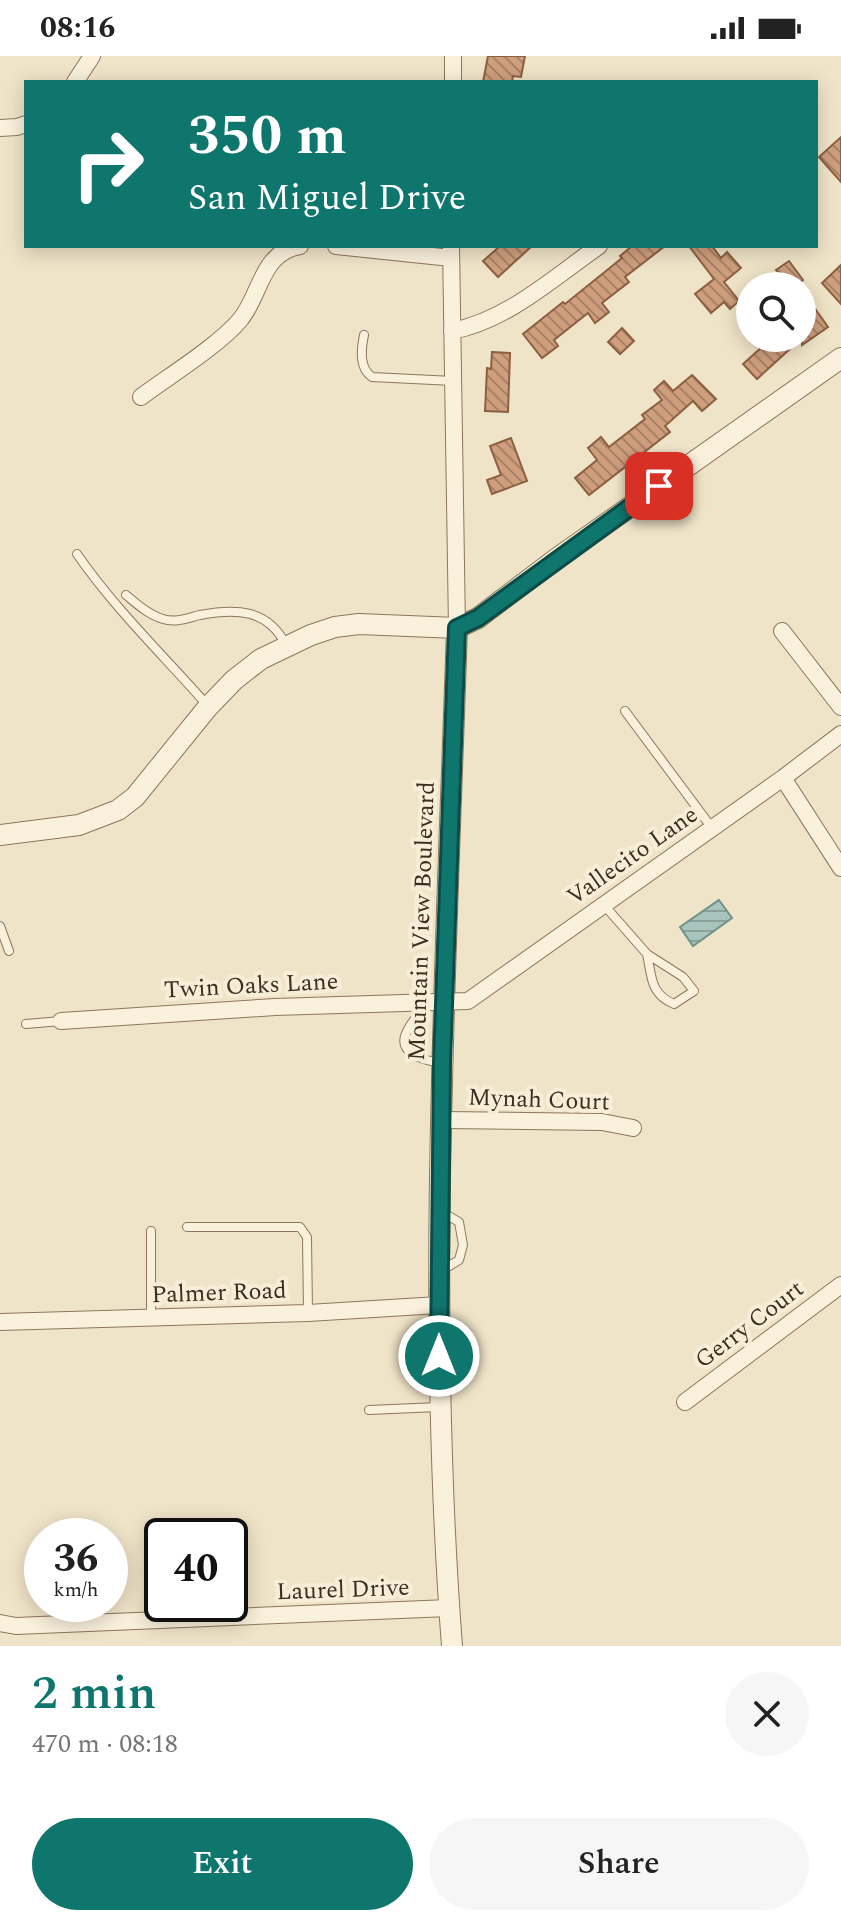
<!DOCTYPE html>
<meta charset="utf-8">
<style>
:root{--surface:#fff;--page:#f6f6f6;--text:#222;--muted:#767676;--accent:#0f766e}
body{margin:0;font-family:Spectral,serif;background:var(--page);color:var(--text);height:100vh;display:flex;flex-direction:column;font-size:30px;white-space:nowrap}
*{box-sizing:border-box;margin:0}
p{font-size:26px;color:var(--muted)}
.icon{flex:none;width:44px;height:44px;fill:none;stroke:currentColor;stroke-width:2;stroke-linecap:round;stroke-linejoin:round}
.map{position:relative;height:1590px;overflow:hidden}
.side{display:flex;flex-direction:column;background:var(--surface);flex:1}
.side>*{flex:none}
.guide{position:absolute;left:24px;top:24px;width:794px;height:168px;border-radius:0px;box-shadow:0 4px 20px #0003;background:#0f766e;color:#fff;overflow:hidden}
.fabs{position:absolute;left:736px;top:216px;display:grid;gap:16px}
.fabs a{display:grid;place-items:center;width:80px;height:80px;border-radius:50%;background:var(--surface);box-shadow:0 4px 20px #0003;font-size:40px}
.speed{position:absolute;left:24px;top:1462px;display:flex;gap:16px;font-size:40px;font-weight:700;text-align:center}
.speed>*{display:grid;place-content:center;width:104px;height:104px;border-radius:50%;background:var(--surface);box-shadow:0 4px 20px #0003;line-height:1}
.speed small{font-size:20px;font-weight:400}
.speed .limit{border:4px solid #111;border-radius:12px;background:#fff;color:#111}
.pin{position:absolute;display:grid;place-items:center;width:68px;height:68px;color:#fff;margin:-34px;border-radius:16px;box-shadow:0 4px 12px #0006}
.me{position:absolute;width:88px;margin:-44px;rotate:0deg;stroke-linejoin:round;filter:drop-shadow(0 0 6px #0008)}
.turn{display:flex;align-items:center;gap:28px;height:168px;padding:0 32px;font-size:36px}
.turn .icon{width:104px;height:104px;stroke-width:2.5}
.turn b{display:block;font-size:56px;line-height:68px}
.round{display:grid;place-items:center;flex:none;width:84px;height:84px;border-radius:42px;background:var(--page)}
.head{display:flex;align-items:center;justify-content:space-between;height:136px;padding:0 32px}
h1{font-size:48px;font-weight:600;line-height:60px;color:var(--accent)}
.action{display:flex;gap:16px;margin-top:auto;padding:16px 32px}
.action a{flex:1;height:92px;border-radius:48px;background:var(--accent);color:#fff;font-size:32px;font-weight:600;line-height:92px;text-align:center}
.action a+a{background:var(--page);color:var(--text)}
.status{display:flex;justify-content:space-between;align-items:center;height:56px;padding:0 40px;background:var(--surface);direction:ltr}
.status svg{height:22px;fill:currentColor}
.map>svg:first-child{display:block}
.water{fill:url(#water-rules);stroke:#6f938a;stroke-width:2}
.building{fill:url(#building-back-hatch);stroke:#8d5f41;stroke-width:2}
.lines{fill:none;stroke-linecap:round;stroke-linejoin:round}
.service-casing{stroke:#8d765c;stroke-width:10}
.minor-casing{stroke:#8d765c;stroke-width:18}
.tertiary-casing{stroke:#8d765c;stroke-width:22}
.service{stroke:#faf1dc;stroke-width:8}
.minor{stroke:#faf1dc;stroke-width:16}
.tertiary{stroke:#faf1dc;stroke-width:20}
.route-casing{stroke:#0a4d48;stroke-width:20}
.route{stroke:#0f766e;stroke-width:14}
.labels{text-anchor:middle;stroke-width:8;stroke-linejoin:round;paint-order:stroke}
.street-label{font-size:24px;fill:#3d2e20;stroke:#f7eed8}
</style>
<div class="status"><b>08:16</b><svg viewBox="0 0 49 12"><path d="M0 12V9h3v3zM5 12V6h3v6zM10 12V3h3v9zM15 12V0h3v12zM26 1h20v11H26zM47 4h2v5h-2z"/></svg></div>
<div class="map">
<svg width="841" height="1590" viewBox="0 0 841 1590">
<defs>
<pattern id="water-rules" width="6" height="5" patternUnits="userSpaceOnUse" patternTransform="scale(2)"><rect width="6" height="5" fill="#a9c4bc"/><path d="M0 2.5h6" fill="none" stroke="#8ba098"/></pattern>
<pattern id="building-back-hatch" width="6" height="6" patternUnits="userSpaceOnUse" patternTransform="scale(2)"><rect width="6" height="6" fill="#cf9f7d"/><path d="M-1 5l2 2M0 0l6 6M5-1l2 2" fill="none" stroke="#a98266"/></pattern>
</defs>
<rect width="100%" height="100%" fill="#f0e4c8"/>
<path class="water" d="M719 844 732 862 693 890 680 871Z"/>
<path class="building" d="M488 0H525L521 21 513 20 512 26H483Z
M841 81V126L819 101Z
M500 190H532L498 221 483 205Z
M632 190H665L625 221 629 226 602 247 609 256 595 267 588 257 554 284 558 290 542 302 523 278 563 246 565 248 622 202 620 200Z
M689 190H712L721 202 727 196 741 212 724 226 739 245 730 253 724 246 711 257 695 238 714 223Z
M789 205 803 224 795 230H788L776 214Z
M841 209V248L822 227Z
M816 254 828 271 802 289V282L757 323 743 308 772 282H802V264Z
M622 272 634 285 620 298 608 286Z
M492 296 510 297 508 356 485 355 487 312 491 313Z
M692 319 716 343 702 355 693 345 665 370 670 376 589 439 575 422 597 404 588 392 601 381 609 391 645 363 642 359 662 344 654 334 664 325 673 335Z
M511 382 527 425 492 438 487 424 501 419 490 390Z"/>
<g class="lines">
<defs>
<path id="service" d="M364 279C361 294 359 312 372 321L453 325
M77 498C115 553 164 600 208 650
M126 539C137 548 149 559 163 563 176 567 187 562 200 559 236 552 268 553 286 589
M625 655 712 772
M604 849 647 898 683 921 694 935 674 948C650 938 652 921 647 898
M0 870 9 895
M429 947C399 977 389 999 441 1007
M26 968 61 965
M440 1155 459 1166 463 1189 459 1204 441 1215
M187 1171H300L307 1181 308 1257
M151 1261V1175
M369 1354 438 1351"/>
<path id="minor" d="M75 26 92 0
M453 26V0
M0 72 17 71 26 68
M336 190 451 202
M451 190 457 572
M452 275C508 264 553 222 599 190
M141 341C169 320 218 290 240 264 261 239 261 196 300 190
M782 575 841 651
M783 722 841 812
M61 965 275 951 468 945 783 722 841 678
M443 1064 602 1066 633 1072
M0 1266 308 1257 439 1249
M685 1346 841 1229
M0 1567 16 1570 449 1552"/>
<path id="tertiary" d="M0 779 79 769 118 754 135 741 208 651 234 624 261 603 311 579 335 571 359 568 457 572 478 562 556 503 841 302
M452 1590C426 1251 446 911 457 572"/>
</defs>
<use href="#service" class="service-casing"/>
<use href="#minor" class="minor-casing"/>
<use href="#tertiary" class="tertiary-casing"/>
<use href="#service" class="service"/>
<use href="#minor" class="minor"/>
<use href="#tertiary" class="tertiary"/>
</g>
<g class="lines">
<defs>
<path id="route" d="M439 1300 442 1007 457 572 478 562 659 430"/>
</defs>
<use href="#route" class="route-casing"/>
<use href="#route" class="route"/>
</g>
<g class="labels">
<g class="street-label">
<text transform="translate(632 799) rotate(-35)" y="8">Vallecito Lane</text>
<text transform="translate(421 865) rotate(-88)" y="8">Mountain View Boulevard</text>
<text transform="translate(251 929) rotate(-3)" y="8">Twin Oaks Lane</text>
<text transform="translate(539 1043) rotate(2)" y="8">Mynah Court</text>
<text transform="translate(219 1236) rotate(-2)" y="8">Palmer Road</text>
<text transform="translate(749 1268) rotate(-37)" y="8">Gerry Court</text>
<text transform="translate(343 1533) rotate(-2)" y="8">Laurel Drive</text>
</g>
</g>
</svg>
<div class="fabs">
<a><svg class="icon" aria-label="search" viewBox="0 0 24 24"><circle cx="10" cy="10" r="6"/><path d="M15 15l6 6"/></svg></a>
</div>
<div class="speed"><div>36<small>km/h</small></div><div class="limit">40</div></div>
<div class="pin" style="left:659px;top:430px;background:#d93025"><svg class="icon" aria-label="arrive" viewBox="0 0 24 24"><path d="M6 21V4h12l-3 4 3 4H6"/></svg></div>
<svg class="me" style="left:439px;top:1300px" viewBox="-20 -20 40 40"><circle r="17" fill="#0f766e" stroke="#fff" stroke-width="3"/><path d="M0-11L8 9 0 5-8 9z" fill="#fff"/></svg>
<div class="guide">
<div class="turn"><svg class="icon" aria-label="right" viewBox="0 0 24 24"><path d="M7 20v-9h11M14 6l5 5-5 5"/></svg><div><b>350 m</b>San Miguel Drive</div></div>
</div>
</div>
<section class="side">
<div class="head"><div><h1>2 min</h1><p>470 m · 08:18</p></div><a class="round"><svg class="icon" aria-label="close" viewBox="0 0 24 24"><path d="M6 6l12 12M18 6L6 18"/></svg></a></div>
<div class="action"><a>Exit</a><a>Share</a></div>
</section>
